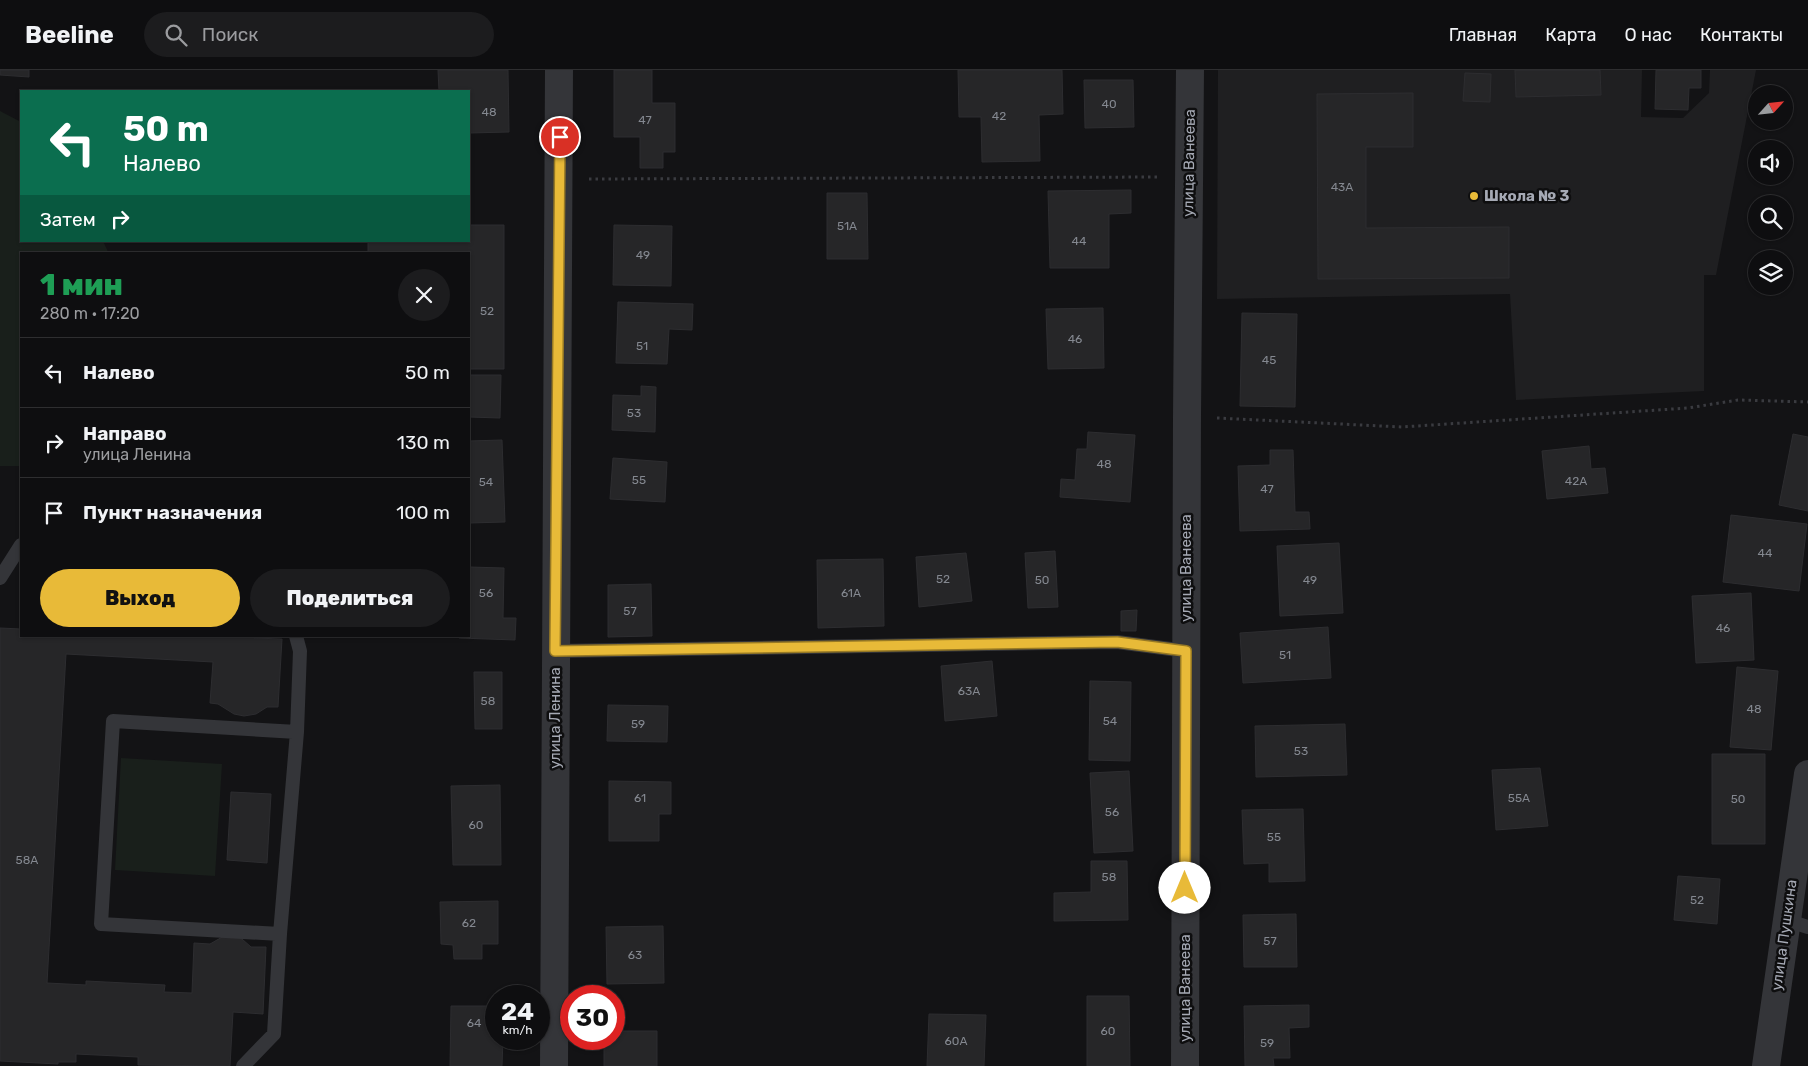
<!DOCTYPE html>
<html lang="ru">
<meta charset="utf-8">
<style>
:root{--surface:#0e0e10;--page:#1c1c1e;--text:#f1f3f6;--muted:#9b9c9f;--line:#2e2e30;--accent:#e8ba38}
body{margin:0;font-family:Rubik,sans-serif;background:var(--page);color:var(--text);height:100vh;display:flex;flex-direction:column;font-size:19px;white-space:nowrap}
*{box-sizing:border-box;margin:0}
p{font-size:16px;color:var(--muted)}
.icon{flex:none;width:28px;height:28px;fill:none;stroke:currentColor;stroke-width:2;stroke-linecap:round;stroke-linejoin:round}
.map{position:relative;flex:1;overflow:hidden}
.panel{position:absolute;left:20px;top:182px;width:450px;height:385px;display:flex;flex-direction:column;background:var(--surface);border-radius:0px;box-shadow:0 1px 4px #0004,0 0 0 1px var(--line)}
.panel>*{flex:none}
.hud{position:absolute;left:20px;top:20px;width:450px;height:152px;border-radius:0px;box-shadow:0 1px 4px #0004,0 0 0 1px var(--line);background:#0b6e4f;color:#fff;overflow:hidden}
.needle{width:32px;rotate:63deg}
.tools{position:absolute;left:1748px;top:15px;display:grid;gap:10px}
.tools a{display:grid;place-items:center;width:45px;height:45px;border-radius:50%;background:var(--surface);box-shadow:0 1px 4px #0004,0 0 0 1px var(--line);font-size:25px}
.speed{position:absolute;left:485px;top:915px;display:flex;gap:10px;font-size:25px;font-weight:700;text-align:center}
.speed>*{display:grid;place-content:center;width:65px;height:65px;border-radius:50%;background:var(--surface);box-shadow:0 1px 4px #0004,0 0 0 1px var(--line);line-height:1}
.speed small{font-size:12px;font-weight:400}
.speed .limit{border:8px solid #d22;background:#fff;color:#111}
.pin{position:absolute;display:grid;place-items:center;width:42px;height:42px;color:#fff;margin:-21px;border:2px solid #fff;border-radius:50%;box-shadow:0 1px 5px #0007}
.me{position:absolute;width:55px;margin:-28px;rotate:0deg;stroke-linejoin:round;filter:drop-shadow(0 0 4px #0008)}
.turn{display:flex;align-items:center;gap:18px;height:105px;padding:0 20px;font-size:22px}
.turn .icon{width:65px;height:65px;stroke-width:2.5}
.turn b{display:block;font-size:35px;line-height:42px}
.then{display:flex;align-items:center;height:48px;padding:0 20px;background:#0003;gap:10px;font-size:19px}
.round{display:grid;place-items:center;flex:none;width:52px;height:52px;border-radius:26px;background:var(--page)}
.head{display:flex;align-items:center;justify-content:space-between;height:85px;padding:0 20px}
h1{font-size:30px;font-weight:800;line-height:38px;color:#1e9e55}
.action{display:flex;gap:10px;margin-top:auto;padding:10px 20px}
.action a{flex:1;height:58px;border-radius:30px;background:var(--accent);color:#111;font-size:20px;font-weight:800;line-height:58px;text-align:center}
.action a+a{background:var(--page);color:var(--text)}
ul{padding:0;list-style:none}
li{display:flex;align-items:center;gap:15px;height:70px;padding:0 20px;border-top:1px solid var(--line)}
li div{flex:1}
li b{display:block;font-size:19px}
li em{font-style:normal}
header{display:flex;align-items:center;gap:30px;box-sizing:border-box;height:70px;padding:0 25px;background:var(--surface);border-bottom:1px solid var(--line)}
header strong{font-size:24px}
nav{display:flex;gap:28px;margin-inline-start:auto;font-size:18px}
.search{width:350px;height:45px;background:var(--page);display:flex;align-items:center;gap:12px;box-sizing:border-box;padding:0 18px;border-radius:28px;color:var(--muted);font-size:19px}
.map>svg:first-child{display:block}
.built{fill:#1f1f21}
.green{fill:#191f1b}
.building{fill:#262628;stroke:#2d2d30}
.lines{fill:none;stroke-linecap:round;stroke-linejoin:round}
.path{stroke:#3a3b40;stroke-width:3;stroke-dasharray:2.5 4;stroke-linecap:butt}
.service{stroke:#343539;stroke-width:14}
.minor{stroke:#343539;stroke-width:28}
.route-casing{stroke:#977924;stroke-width:12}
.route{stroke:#e8ba38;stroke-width:9}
.poi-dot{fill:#e8ba38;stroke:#0e0e0f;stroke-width:2}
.labels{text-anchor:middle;stroke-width:5;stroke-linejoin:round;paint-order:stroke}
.number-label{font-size:12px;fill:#848890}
.street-label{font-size:15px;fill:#a5a9b4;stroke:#0e0e0f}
.poi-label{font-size:15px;font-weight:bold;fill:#a5a9b4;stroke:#0e0e0f;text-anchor:start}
</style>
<header>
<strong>Beeline</strong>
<div class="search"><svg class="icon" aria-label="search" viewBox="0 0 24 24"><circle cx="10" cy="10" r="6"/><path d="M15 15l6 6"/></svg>Поиск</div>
<nav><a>Главная</a><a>Карта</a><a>О нас</a><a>Контакты</a></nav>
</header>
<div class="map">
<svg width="1808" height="996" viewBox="0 0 1808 996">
<rect width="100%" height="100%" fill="#131315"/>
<path class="built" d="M1218 0H1642L1641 47 1683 48 1709 23 1710 0H1756L1716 205H1704V321L1516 330 1510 224 1217 229Z"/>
<path class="green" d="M0 41 21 52V171H103L109 184H21V396H0Z
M121 688 222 694 215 806 115 800Z"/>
<path class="building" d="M0 0H29V7L0 5Z
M438 0H508L509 62 469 63V21H439Z
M614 0H652V33H675V82H663V98H640V67H614Z
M958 0H1062L1063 44 1039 45 1040 91 982 92 981 47H959Z
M1515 0H1600L1601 25 1516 27Z
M1656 0H1701V18H1689L1688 40 1655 39Z
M1465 3 1491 4 1490 32 1463 31Z
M1084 10H1133L1134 57 1085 58Z
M1413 23V77H1366V158L1509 157V208L1318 209 1317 24Z
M1131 120V143L1109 144V198H1050L1048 121Z
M827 123H867L868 189H827Z
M469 155H504V299H469V184H368V171H469Z
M614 155 672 156 671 216 613 215Z
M618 232 693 234 692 260 669 259 667 294 616 293Z
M1103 238 1104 298 1048 299 1046 239Z
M1242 243 1297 244 1295 337 1240 336Z
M469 305H501L500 348 469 347Z
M641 316 656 317 655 362 612 360 613 325 641 326Z
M1088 362 1135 365 1130 432 1060 427 1061 409 1075 410 1077 379H1087Z
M1793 364 1808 367V441L1779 435Z
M502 370 505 452 469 453V371Z
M1589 376 1591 399 1605 398 1608 423 1547 429 1542 381Z
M1270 380H1293L1295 442H1309L1310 459 1240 461 1238 396 1270 395Z
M613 388 667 392 665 432 610 429Z
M1731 445 1807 454 1799 521 1723 512Z
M1339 473 1343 543 1280 546 1277 476Z
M1055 481 1058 537 1028 538 1025 483Z
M966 483 972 531 919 537 916 487Z
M883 489 884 556 818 558 817 490Z
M469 497 504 498 503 548H516L515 570 459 568V566H469Z
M651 514 652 566 608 567V515Z
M1751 523 1754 590 1696 593 1692 526Z
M1137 540 1136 561H1121V541Z
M1328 557 1331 608 1243 613 1240 563Z
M0 558 21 559V566H254V568L282 569 278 637H267L256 644 244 646 234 644 218 634 210 633 213 592 66 584 47 913 86 915V911L165 915 164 922 192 923 194 873 210 874 224 866 232 865 242 869 251 877H266L263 944 233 942 230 996 138 995V987L76 984V992H58V994L0 991Z
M992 591 997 646 945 651 941 596Z
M1737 597 1778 601 1771 680 1730 677Z
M474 602H502V659H475Z
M1090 611 1131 612 1130 691 1089 690Z
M608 635 668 636 667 672 607 671Z
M1345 654 1347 705 1256 707 1255 656Z
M1712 684H1765V774H1712Z
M1540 698 1548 756 1496 760 1492 700Z
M1129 701 1133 781 1094 783 1090 703Z
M609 711 671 712V744H659V771H609Z
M500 715 501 795H453L451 716Z
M231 722 271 724 267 793 227 790Z
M1303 739 1305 811 1269 812V793L1244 794 1242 740Z
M1091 791H1127L1128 850 1054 851V823L1091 822Z
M1678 806 1720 809 1717 854 1674 850Z
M498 831V874H482V889H454L453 875 441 874 440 832Z
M1296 844 1297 897H1244L1243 845Z
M663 856 664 913 607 914 606 857Z
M1087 926H1129L1130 996H1087Z
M1309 935V957L1289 958 1290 988H1273L1274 996H1245L1244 936Z
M451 936H496V969H503L502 996H450Z
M929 944 986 945 984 996H927Z
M614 961H657V996H604V969H614Z"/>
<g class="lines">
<path class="path" d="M589 109 1158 107
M1217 348 1402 357 1688 338 1738 330 1808 332"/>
<path class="service" d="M0 508 21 475
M555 581 1117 572 1186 581
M1786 850 1808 857
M280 864 297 662
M243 996 274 964 280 864 101 854 113 651 297 662 300 581 296 566"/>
<path class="minor" d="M554 996 559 0
M1185 996 1187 347 1190 0
M1766 996 1808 704"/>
</g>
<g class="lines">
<defs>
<path id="route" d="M560 67 555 581 1117 572 1186 581 1185 818"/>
</defs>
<use href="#route" class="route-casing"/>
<use href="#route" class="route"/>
</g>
<circle class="poi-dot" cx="1474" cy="126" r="5"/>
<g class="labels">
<g class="number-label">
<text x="1109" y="38">40</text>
<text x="489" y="46">48</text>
<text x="999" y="50">42</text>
<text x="645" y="54">47</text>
<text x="1342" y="121">43А</text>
<text x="847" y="160">51А</text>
<text x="1079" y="175">44</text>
<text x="643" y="189">49</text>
<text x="487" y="245">52</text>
<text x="1075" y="273">46</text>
<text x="642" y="280">51</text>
<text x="1269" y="294">45</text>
<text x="634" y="347">53</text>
<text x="1104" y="398">48</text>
<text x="639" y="414">55</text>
<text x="1576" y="415">42А</text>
<text x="486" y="416">54</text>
<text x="1267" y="423">47</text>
<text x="1765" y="487">44</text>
<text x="943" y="513">52</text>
<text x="1042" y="514">50</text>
<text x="1310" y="514">49</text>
<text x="486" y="527">56</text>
<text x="851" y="527">61А</text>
<text x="630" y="545">57</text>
<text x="1723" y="562">46</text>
<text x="1285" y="589">51</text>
<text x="969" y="625">63А</text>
<text x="488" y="635">58</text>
<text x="1754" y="643">48</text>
<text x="1110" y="655">54</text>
<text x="638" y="658">59</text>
<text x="1301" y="685">53</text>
<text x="640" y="732">61</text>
<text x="1519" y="732">55А</text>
<text x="1738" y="733">50</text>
<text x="1112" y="746">56</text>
<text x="476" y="759">60</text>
<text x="1274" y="771">55</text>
<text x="27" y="794">58А</text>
<text x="1109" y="811">58</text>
<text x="1697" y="834">52</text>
<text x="469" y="857">62</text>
<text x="1270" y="875">57</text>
<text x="635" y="889">63</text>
<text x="474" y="957">64</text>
<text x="1108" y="965">60</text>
<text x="956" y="975">60А</text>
<text x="1267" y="977">59</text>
</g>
<g class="street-label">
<text transform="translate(1189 93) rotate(-89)" y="5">улица Ванеева</text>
<text transform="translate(1186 498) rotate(-90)" y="5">улица Ванеева</text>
<text transform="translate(555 648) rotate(-90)" y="5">улица Ленина</text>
<text transform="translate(1784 865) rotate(-82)" y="5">улица Пушкина</text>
<text transform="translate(1185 918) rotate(-90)" y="5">улица Ванеева</text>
</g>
<g class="poi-label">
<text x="1484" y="131">Школа № 3</text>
</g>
</g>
</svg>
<div class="tools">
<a><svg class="needle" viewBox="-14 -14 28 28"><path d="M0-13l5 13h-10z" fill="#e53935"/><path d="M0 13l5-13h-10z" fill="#9b9c9f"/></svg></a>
<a><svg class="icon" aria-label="sound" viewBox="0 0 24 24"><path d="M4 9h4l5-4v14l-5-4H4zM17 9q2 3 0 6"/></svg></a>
<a><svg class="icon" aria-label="search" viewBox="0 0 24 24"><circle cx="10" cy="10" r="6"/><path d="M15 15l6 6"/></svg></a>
<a><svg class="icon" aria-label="layers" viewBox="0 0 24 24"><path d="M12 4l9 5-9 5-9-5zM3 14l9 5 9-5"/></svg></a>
</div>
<div class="speed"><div>24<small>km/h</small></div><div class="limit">30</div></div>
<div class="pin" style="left:560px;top:67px;background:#d93025"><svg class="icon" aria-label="arrive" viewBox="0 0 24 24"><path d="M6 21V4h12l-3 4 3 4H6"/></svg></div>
<svg class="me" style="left:1185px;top:818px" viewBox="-20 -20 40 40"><circle r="19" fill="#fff"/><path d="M0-13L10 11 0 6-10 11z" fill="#e8ba38"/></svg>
<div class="hud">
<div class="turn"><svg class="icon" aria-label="left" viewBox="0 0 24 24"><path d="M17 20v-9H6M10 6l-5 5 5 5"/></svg><div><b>50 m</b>Налево</div></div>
<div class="then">Затем<svg class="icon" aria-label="right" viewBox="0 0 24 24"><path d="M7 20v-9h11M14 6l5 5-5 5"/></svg></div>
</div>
<section class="panel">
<div class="head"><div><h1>1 мин</h1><p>280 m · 17:20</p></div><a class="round"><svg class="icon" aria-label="close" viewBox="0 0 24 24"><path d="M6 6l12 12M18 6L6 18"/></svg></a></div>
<ul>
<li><svg class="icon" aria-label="left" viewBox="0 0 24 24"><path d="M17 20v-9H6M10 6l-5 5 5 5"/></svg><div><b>Налево</b></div><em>50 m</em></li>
<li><svg class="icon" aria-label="right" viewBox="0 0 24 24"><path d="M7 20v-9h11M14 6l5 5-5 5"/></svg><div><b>Направо</b><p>улица Ленина</p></div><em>130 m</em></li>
<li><svg class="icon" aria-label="arrive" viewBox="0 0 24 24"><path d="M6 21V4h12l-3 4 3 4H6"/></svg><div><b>Пункт назначения</b></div><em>100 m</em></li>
</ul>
<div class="action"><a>Выход</a><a>Поделиться</a></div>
</section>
</div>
